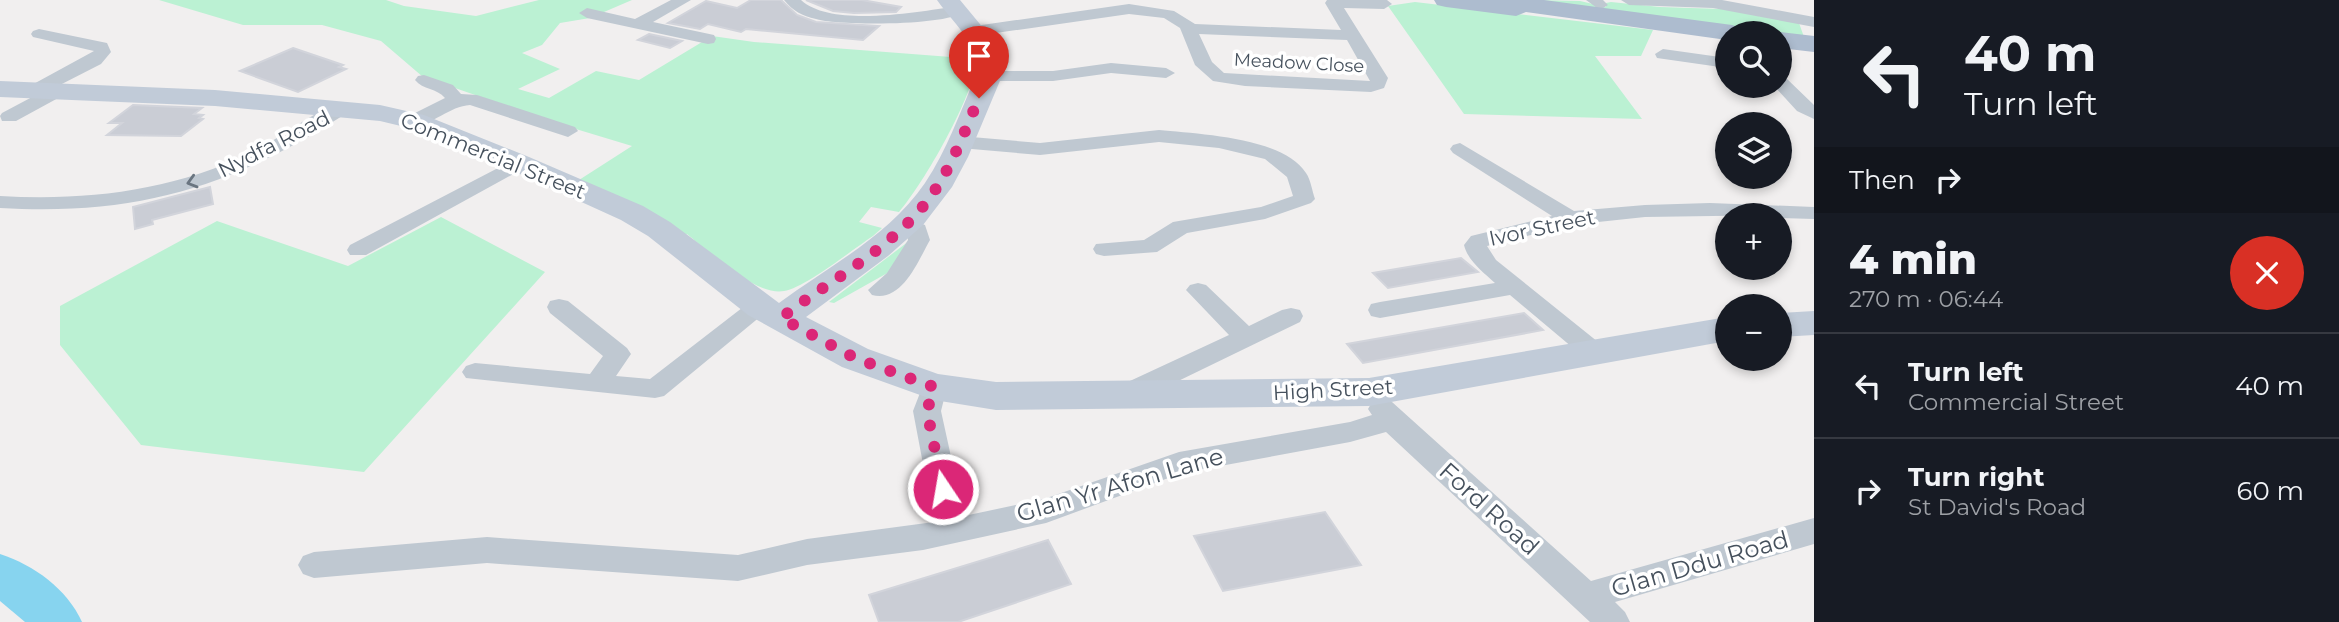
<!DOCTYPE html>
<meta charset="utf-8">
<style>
:root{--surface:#171b24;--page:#242831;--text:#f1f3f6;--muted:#9ea1a6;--line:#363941}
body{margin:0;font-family:Montserrat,sans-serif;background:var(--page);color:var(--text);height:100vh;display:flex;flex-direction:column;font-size:26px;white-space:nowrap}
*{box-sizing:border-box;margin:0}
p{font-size:23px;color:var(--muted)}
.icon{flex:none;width:38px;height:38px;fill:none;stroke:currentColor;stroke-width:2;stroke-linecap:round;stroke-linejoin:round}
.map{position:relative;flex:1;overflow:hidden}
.side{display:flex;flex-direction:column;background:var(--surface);width:525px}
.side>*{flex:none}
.guide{background:#171b24;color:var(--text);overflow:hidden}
.fabs{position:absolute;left:1715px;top:21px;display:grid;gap:14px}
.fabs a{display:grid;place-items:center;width:77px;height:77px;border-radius:50%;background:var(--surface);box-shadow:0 4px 10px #0003;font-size:35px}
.pin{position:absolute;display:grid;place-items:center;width:60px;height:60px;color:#fff;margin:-72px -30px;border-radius:50% 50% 50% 0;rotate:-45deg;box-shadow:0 0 7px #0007}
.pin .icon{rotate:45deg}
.me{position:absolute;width:77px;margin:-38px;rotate:348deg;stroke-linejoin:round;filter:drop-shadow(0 0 5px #0008)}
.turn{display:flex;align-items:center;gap:24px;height:147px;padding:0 35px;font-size:32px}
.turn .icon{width:91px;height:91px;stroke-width:2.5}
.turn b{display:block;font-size:49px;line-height:60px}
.then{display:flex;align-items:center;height:66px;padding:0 35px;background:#0003;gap:14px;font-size:26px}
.round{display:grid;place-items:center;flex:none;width:74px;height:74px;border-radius:37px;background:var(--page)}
.summary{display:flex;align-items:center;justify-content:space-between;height:119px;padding:0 35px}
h1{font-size:42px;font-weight:800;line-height:52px}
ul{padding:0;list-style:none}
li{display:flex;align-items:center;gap:21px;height:105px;padding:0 35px;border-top:2px solid var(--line)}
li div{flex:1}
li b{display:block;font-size:26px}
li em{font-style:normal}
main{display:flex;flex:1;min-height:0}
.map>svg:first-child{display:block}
.green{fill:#bbf1d3}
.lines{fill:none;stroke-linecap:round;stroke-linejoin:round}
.river{fill:#87d4ef;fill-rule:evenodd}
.building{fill:#cacdd5;stroke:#d2d4db;stroke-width:2}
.minor{fill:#bfc8d1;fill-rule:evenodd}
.secondary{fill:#c1cbd8;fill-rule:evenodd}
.primary{fill:#adbccf;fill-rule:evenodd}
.oneway{stroke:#6a7580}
.route{stroke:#db2777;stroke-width:12;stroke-dasharray:0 21.6}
.labels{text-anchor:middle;stroke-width:7;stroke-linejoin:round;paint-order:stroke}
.far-street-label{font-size:18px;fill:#46515d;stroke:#fff}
.street-label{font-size:21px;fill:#46515d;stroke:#fff}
.near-street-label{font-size:24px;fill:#46515d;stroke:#fff}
</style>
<main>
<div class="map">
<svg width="1814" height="622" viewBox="0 0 1814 622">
<rect width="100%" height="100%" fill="#f1efef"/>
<path class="green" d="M159 0H386L404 6 476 16 539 0H632L590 18 560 23 542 45 522 53 560 69 518 89 549 98 596 71 639 80 712 36 754 42 977 59C974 96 924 183 899 212L871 207 859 222 882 228 873 236C853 249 805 288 784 291 755 296 709 252 687 234L683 236 579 180 632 146 556 123 423 77 381 41 322 25H243Z
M1532 0 1580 1 1606 7V3L1611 2 1660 7 1722 9 1799 23 1804 37 1721 28Z
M1415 2 1653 30 1641 56H1595L1642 119 1464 114 1388 6Z
M441 217 545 272 364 472 141 445 60 345V306L217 221 348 266Z
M913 238 891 271 834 303 829 302Z"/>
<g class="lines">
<path class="river" d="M0 554C34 565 67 589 82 622H25L0 601Z"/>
</g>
<path class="building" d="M751 0H781L797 15 816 22 879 26 863 40 746 29 741 32 708 24 700 29 668 23 706 1 737 8Z
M806 0H862L901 7 896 12 854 13 833 11Z
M649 34 682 41 670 48 638 40Z
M293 48 343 65 339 67 346 69 298 92 240 71Z
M133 105 202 108 194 114 203 115 199 118 203 119 181 136 107 135 122 123H109Z
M210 187 213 204 152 220 153 224 135 229 133 207Z
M1461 258 1478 272 1388 288 1373 273Z
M1524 313 1543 330 1363 363 1347 344Z
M1325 512 1361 565 1223 591 1194 536Z
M1048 540 1071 584 958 622H879L869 595Z"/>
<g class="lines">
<path class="minor" d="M671 0H691L653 22 714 35 716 39 714 43 708 44 587 18 579 13 587 8 635 19Z
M784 0H801C831 28 919 12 957 6L965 11C950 26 838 26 816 19 802 16 793 11 784 0Z
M1327 0H1387L1392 4 1384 9 1344 8 1388 78 1384 88 1371 92 1245 86 1213 81 1195 65 1180 28 1164 18 1129 14 975 36 967 31 975 26 1129 4 1174 11 1195 24 1341 30 1325 3ZM1199 34 1347 40 1370 81 1224 73 1212 62Z
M1586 0H1603L1608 5 1600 10Z
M1621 0H1722L1814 17V27L1713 8 1629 5Z
M39 29 107 43 111 52 101 64 54 88 63 93 60 97 16 121H2L0 116 2 113 34 96 25 91 28 87 94 51 33 37 31 34 33 31Z
M1663 49 1727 58V68L1657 58 1655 54Z
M1111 63 1166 68 1175 73 1166 78 1111 73 1053 81H989L980 76 989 71H1053Z
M424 75 453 85 461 94 477 95 575 127 578 131 568 137 470 105C448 106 428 130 407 125L405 121 407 117 445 98C437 88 423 90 415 80L418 76Z
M1780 77 1786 78 1814 105V119L1797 111 1774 86H1780Z
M340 103 347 105 349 109 347 113C232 187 138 216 0 208V196C87 201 171 191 251 153 276 141 317 109 340 103Z
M1159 130C1198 134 1283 137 1306 173 1311 180 1312 191 1315 199L1311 203 1265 219 1187 233 1157 252 1104 256 1096 254 1093 249 1096 244 1144 240 1173 222 1261 207 1293 196 1287 177 1265 159 1219 148 1159 142 1040 155 960 148 950 142 960 136 1040 143Z
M1460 143 1574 211 1645 205 1710 203 1814 207V219L1780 218V215L1645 217 1570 225 1487 246 1496 260 1603 346 1607 352 1603 358 1594 361 1585 358 1510 295 1380 318 1371 316 1368 310 1371 304 1380 302 1495 283C1483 272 1468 261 1464 245L1471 236 1552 216 1453 153 1450 149 1453 145Z
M519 157 526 159 529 163 526 167 366 255H350L347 250 350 245Z
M906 218 925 225 930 240C918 261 902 303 872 295L868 290 887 273 908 240 907 234 895 225 898 220Z
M1198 283 1206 285 1249 326 1282 310 1291 308 1300 310 1303 316 1300 322 1137 401 1127 404 1117 401 1114 394 1117 387 1229 335 1186 290 1190 285Z
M559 299 568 301 627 348 631 354 616 376 650 379 751 301 760 299 769 301 772 307 664 396 655 398 466 378 462 372 466 366 475 363 590 374 603 356 550 313 547 307 550 301Z
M934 378 943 380 947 387 941 411 964 516 1044 499 1179 452 1350 422 1372 415 1368 409 1372 402 1382 399 1392 402 1591 581 1814 518V544L1615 602 1625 612 1630 622H1590L1386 432 1350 442 1182 473 1046 523 923 550 807 565 738 581 487 563 314 578 303 574 298 565 303 556 314 552 487 537 738 555 807 539 934 522 913 411 925 380Z"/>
<path class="secondary" d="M937 0H960L989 35 1002 64V76L968 157 952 187 923 225 888 256 806 317 868 349 938 374 996 382 1369 378 1727 317V341L1369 406 996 410 934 400 842 367 748 315 648 236 621 220 509 169 405 127 380 121 215 106 0 97V81L215 90 380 105 424 115 529 157 643 206 670 222 779 303C829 266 889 236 925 183 947 150 960 112 976 76 979 42 955 26 937 0Z
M1814 311V335L1780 337V313Z"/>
<path class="primary" d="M1434 0H1544L1732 25 1741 28 1745 33H1727V40L1526 12 1516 16 1446 7 1437 5Z
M1780 32 1814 36V52L1780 48V33H1776Z"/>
</g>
<defs><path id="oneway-chevron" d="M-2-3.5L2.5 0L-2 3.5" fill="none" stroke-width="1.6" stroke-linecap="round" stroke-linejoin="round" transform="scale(1.75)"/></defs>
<use class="oneway" href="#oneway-chevron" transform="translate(192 182) rotate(164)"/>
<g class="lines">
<path class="route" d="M943 489 927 411 934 387 855 358 781 318C830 280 890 250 928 200 951 170 964 132 979 98"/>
</g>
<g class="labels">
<g class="far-street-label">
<text transform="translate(1299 63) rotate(3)" y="6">Meadow Close</text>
</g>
<g class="street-label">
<text transform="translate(274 144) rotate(-27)" y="7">Nydfa Road</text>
<text transform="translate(493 156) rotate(22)" y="7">Commercial Street</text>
<text transform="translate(1542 228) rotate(-12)" y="7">Ivor Street</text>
<text transform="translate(1333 390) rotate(-3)" y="7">High Street</text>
</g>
<g class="near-street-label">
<text transform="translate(1120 485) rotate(-16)" y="8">Glan Yr Afon Lane</text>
<text transform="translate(1489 509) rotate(42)" y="8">Ford Road</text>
<text transform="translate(1700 564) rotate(-16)" y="8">Glan Ddu Road</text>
</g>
</g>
</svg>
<div class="fabs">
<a><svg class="icon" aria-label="search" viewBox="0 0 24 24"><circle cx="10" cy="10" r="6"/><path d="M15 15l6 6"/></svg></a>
<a><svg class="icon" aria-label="layers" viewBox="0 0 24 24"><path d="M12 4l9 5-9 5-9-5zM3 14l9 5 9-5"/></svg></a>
<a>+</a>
<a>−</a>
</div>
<div class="pin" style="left:979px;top:98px;background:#d93025"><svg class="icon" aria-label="arrive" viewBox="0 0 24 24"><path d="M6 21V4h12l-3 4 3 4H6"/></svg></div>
<svg class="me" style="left:943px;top:489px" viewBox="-20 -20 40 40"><circle r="17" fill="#db2777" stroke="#fff" stroke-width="3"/><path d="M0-11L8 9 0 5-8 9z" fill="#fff"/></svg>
</div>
<section class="side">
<div class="guide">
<div class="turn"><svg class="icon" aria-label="left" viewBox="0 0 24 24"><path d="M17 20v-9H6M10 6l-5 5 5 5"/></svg><div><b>40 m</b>Turn left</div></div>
<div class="then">Then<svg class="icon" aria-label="right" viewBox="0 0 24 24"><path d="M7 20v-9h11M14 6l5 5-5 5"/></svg></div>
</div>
<div class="summary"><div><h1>4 min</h1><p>270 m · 06:44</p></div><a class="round" style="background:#d93025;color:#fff"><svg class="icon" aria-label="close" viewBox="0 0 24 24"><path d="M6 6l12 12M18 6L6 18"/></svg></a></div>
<ul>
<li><svg class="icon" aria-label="left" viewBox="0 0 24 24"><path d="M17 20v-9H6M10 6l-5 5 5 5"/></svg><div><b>Turn left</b><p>Commercial Street</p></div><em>40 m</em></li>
<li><svg class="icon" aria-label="right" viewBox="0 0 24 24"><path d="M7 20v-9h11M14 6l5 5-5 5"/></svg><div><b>Turn right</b><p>St David's Road</p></div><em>60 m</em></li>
</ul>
</section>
</main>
